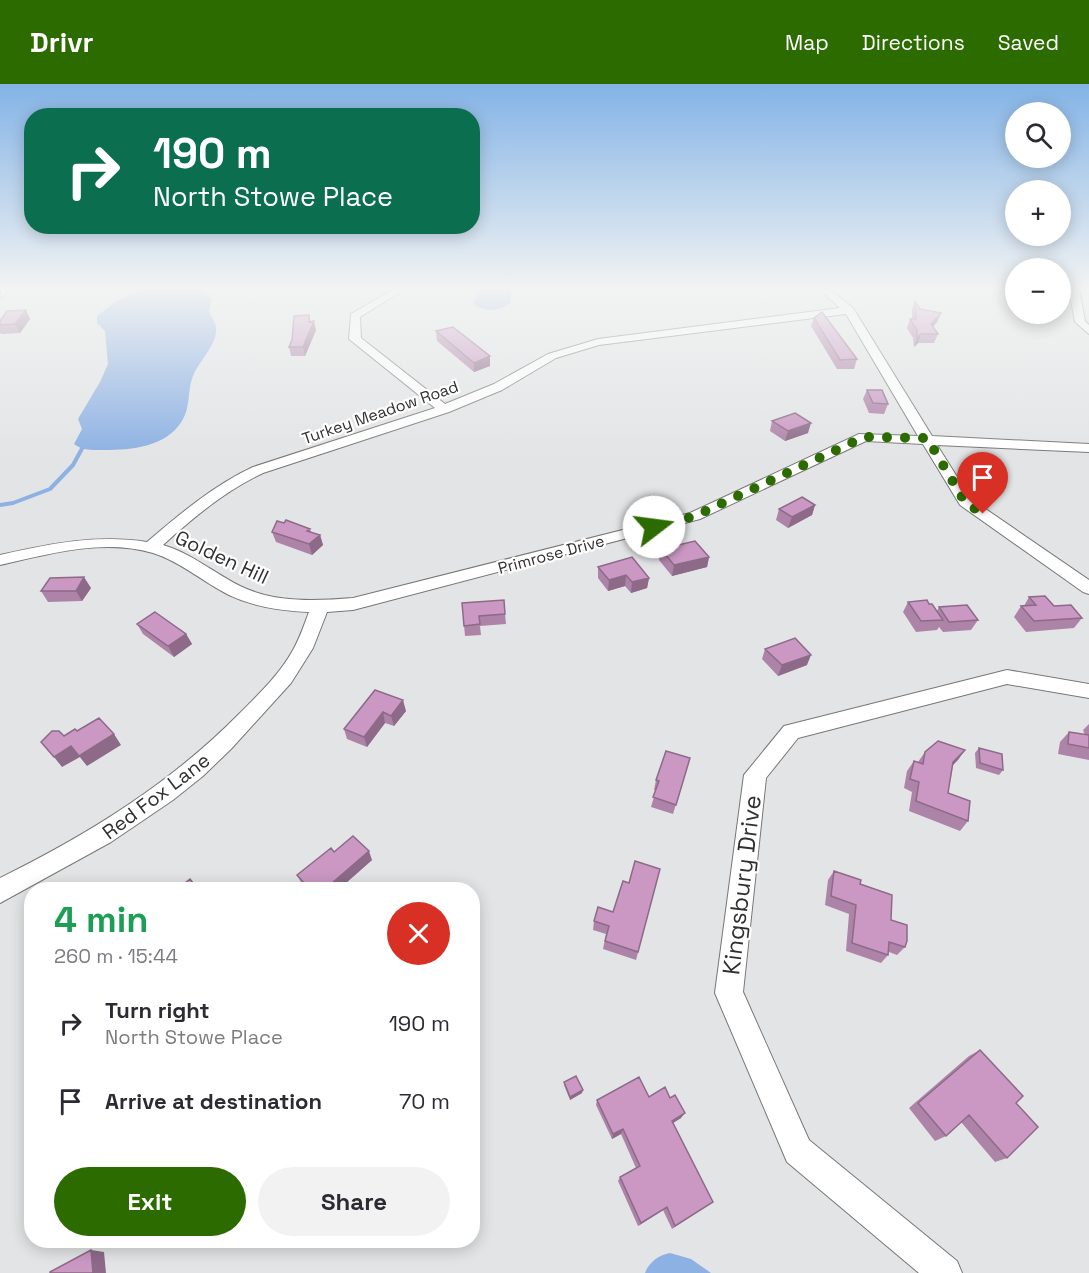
<!DOCTYPE html>
<meta charset="utf-8">
<style>
:root{--surface:#fff;--page:#f2f2f3;--text:#2b2b33;--muted:#7c7c81;--accent:#2b6b00}
body{margin:0;font-family:"Space Grotesk",sans-serif;background:var(--page);color:var(--text);height:100vh;display:flex;flex-direction:column;font-size:22px;white-space:nowrap}
*{box-sizing:border-box;margin:0}
p{font-size:20px;color:var(--muted)}
.icon{flex:none;width:33px;height:33px;fill:none;stroke:currentColor;stroke-width:2;stroke-linecap:round;stroke-linejoin:round}
.map{position:relative;flex:1;overflow:hidden}
.details{position:absolute;left:24px;top:798px;width:456px;height:366px;display:flex;flex-direction:column;background:var(--surface);border-radius:24px;box-shadow:0 3px 15px #0003}
.details>*{flex:none}
.guide{position:absolute;left:24px;top:24px;width:456px;height:126px;border-radius:24px;box-shadow:0 3px 15px #0003;background:#0b6e4f;color:#fff;overflow:hidden}
.fabs{position:absolute;left:1005px;top:18px;display:grid;gap:12px}
.fabs a{display:grid;place-items:center;width:66px;height:66px;border-radius:50%;background:var(--surface);box-shadow:0 3px 15px #0003;font-size:30px}
.pin{position:absolute;display:grid;place-items:center;width:51px;height:51px;color:#fff;margin:-62px -26px;border-radius:50% 50% 50% 0;rotate:-45deg;box-shadow:0 0 6px #0007}
.pin .icon{rotate:45deg}
.me{position:absolute;width:66px;margin:-33px;rotate:75deg;stroke-linejoin:round;filter:drop-shadow(0 0 4px #0008)}
.turn{display:flex;align-items:center;gap:21px;height:126px;padding:0 30px;font-size:27px}
.turn .icon{width:78px;height:78px;stroke-width:2.5}
.turn b{display:block;font-size:42px;line-height:51px}
.round{display:grid;place-items:center;flex:none;width:63px;height:63px;border-radius:32px;background:var(--page)}
.headline{display:flex;align-items:center;justify-content:space-between;height:102px;padding:0 30px}
h1{font-size:36px;font-weight:800;line-height:45px;color:#1e9e55}
.cta{display:flex;gap:12px;margin-top:auto;padding:12px 30px}
.cta a{flex:1;height:69px;border-radius:36px;background:var(--accent);color:#fff;font-size:24px;font-weight:800;line-height:69px;text-align:center}
.cta a+a{background:var(--page);color:var(--text)}
ul{padding:0;list-style:none}
li{display:flex;align-items:center;gap:18px;height:78px;padding:0 30px}
li div{flex:1}
li b{display:block;font-size:22px}
li em{font-style:normal}
header{display:flex;align-items:center;gap:36px;box-sizing:border-box;height:84px;padding:0 30px;background:var(--accent);color:#fff}
header strong{font-size:28px}
nav{display:flex;gap:33px;margin-inline-start:auto;font-size:21px}
.map>svg:first-child{display:block}
.water{fill:#8db1e3}
.lines{fill:none;stroke-linecap:round;stroke-linejoin:round}
.stream{stroke:#8db1e3;stroke-width:4}
.minor-casing{stroke:#777778;stroke-width:2}
.minor{fill:#fff;fill-rule:evenodd}
.wall{fill:#ae83a8}
.shaded-wall{fill:#8d6a88}
.building{fill:#ca98c3;stroke:#8d6a88;stroke-width:1.5}
.route{stroke:#2b6b00;stroke-width:10;stroke-dasharray:0 18}
.labels{text-anchor:middle;stroke-width:4.5;stroke-linejoin:round;paint-order:stroke}
.far-street-label{font-size:16px;fill:#303031;stroke:#fff}
.street-label{font-size:20px;fill:#303031;stroke:#fff}
.near-street-label{font-size:24px;fill:#303031;stroke:#fff}
</style>
<header>
<strong>Drivr</strong>
<nav><a>Map</a><a>Directions</a><a>Saved</a></nav>
</header>
<div class="map">
<svg width="1089" height="1189" viewBox="0 0 1089 1189">
<rect width="100%" height="100%" fill="#e3e4e5"/>
<path class="water" d="M142 205H202L212 215 209 226C210 231 215 238 216 243 218 260 199 277 193 292 187 306 191 323 182 337 166 363 132 366 104 366 92 366 83 367 74 360L82 345 78 335 100 298 108 280 105 247 97 239V232L115 218Z
M481 205H511V218C500 228 485 228 473 220Z
M670 1169 691 1175 711 1189H645C649 1178 659 1171 670 1169Z"/>
<g class="lines">
<path class="stream" d="M0 421 13 419 50 405 73 381 84 361"/>
<defs>
<path id="minor" d="M2 205H12L0 214Z
M394 205H405L360 233 361 254 445 320 494 300 548 270 598 255 840 224 819 205H829L853 224 932 352 1089 360V368L937 361 971 415 1089 496V510L1083 508 960 421 923 360 866 357 700 435 353 526 327 528 313 564 291 599 231 665 203 692 173 716 111 758 0 819V794C89 750 170 700 240 629 259 610 280 590 293 566 300 554 304 541 309 528 282 527 254 523 229 511 203 498 181 478 153 469 104 454 48 470 0 481V471C49 460 97 450 147 458 181 429 213 402 253 383L435 324 349 255 351 230ZM846 230 918 352 859 350 690 429 353 514C315 517 275 519 240 502 214 489 191 469 163 461 194 433 225 407 263 389L449 328 502 306 556 274 599 261Z
M1069 205H1079L1085 237 1089 241V250L1075 238Z
M1007 586 1089 600V614L1007 600 798 654 766 694 743 908 809 1056 957 1177 962 1189H919L787 1078 715 909 744 691 784 642Z"/>
</defs>
<use href="#minor" class="minor-casing"/>
<use href="#minor" class="minor"/>
</g>
<path class="wall" d="M915 217 920 225 941 229 937 238 933 243 938 250 934 259H918L914 263 913 254 907 244 910 235H912V225Z
M26 226 30 235 20 249 1 250 0 248V241Z
M814 234 857 275 854 285H837L811 242Z
M310 238 316 246 305 272H291L289 263Z
M436 247 490 272V282L474 288 437 257Z
M867 306 888 320 884 330 869 329 863 315Z
M772 337 808 349 785 357 770 347Z
M815 421 812 431 788 444 776 436 779 425Z
M284 439 310 445 311 448 320 451 323 461 312 471 276 458 272 448Z
M661 465 709 473 707 483 672 492 659 476Z
M598 483 649 494 647 504 631 509 625 502 608 507 598 494Z
M91 504 82 517 48 518 41 507Z
M1029 513 1054 522 1082 534 1074 544 1026 548 1014 533 1021 522H1024Z
M908 518 929 520 937 527 939 523 978 536 971 546 943 548 939 543 937 546 916 548 903 528Z
M462 519 505 530 506 540 480 542 481 551 465 552Z
M137 540 186 550 192 560 174 573 143 550Z
M765 565 807 581 778 592 762 575Z
M375 606 406 627 394 642 385 639 367 663 347 655 344 645Z
M1089 640V676L1058 670 1060 658 1069 648 1085 651 1083 646Z
M979 664 1003 686 999 691 976 684 975 669Z
M965 666 953 681 948 709 968 737 960 747 909 727 912 708 904 704 907 687 914 677 918 678 925 668Z
M690 674 673 730 651 723 656 706H654L656 696Z
M334 768 372 776 338 806H307L302 800 297 791Z
M660 785 636 876 603 865 606 850 593 846 594 837 613 828 629 799Z
M834 787 860 800 891 836 905 863 897 871 889 868 888 871 881 879 846 867 849 830 825 821 828 796Z
M980 966 1016 1019 1007 1074 995 1078 961 1038 946 1052 935 1057 909 1024 969 972Z
M564 998 582 1009 570 1016 564 1001Z
M649 1013 681 1034 673 1039 713 1118 672 1145 663 1126 638 1142 618 1097 620 1093 636 1084 621 1050 612 1055 596 1021 597 1016Z"/>
<path class="shaded-wall" d="M26 226 30 235 20 249 15 240Z
M941 229 937 238 927 249 931 240Z
M309 231 311 240 314 237 316 246 305 272 303 263 309 238Z
M921 250 918 259 914 263 917 254Z
M490 272V282L474 288V279Z
M811 339 808 349 785 357 788 347Z
M815 421 812 431 788 444 792 433Z
M320 451 323 461 312 471 309 460Z
M709 473 707 483 672 492 674 481Z
M626 491 625 502 608 507 609 496Z
M84 493 91 504 82 517 76 507Z
M649 494 647 504 631 509 632 498Z
M186 550 192 560 174 573 168 562Z
M811 571 807 581 778 592 782 581Z
M403 616 406 627 394 642 391 632Z
M383 628 385 639 367 663 364 653Z
M114 650 121 661 87 682 79 672Z
M71 662 80 673 62 683 54 673Z
M965 666 958 676 946 688 953 678Z
M369 767 372 776 338 806H324Z
M583 1006 582 1009 570 1016V1013Z
M685 1029 681 1034 668 1042 672 1037Z
M623 1045 621 1050 612 1055 613 1050Z
M667 1123 663 1126 638 1142 641 1139Z
M91 1166 104 1168 106 1189H93Z"/>
<path class="building" d="M915 217 920 225 941 229 931 240 938 250H921L917 254V246L910 235H916Z
M26 226 15 240 0 241V237L7 227Z
M822 228 857 275 840 276 814 234Z
M309 231V238L314 237 303 263H289L292 256 294 232Z
M453 243 490 272 474 279 436 247Z
M867 306H882L888 320 873 319Z
M795 329 811 339 788 347 772 337Z
M802 413 815 421 792 433 779 425Z
M286 436 310 445 307 447 320 451 309 460 272 448 277 437 284 439Z
M695 457 709 473 674 481 661 465Z
M632 473 649 494 632 498 626 491 609 496 598 483Z
M84 493 76 507H41L50 494Z
M1045 512 1054 522 1071 521 1082 534 1034 537 1021 522 1036 521 1029 513Z
M504 516 505 530 479 532 480 540 464 542 462 519Z
M927 516 929 520H932L943 536 921 537 908 518Z
M967 521 978 536 949 538 939 523Z
M155 528 186 550 168 562 137 540Z
M795 554 811 571 782 581 765 565Z
M375 606 403 616 391 632 383 628 364 653 344 645Z
M99 634 114 650 79 672 71 662 54 673 41 658 52 647H59L64 652 75 645 77 647Z
M1069 648 1089 651V664L1068 660Z
M938 657 965 666 953 678 948 709 970 717 968 737 916 717 919 698 910 695 914 677 923 680 925 668Z
M979 664 1002 670 1003 686 980 679Z
M666 667 690 674 676 721 653 713 659 697 656 696Z
M353 752 369 767 324 806H310L297 791 331 764 334 768Z
M635 777 660 785 638 868 605 857 609 842 594 837 598 823 613 828 623 797 629 799Z
M834 787 861 796 860 800 892 811 891 836 907 841V857L905 863 889 858 888 871 852 859 856 821 831 812Z
M190 795 198 806H176Z
M980 966 1023 1012 1016 1019 1038 1043 1007 1074 969 1031 946 1052 918 1019Z
M576 992 583 1006 570 1013 564 998Z
M639 993 649 1013 665 1003 670 1014 675 1011 685 1029 672 1037 713 1118 675 1142 667 1123 641 1139 620 1093 640 1082 623 1045 613 1050 597 1016Z
M91 1166 93 1189H50V1188Z"/>
<linearGradient id="sky" x2="0" y2="1"><stop stop-color="#83b3e6"/><stop offset="0.55" stop-color="#f2f3f3"/><stop offset="1" stop-color="#f2f3f3" stop-opacity="0"/></linearGradient>
<rect width="1089" height="371" fill="url(#sky)"/>
<g class="lines">
<path class="route" d="M654 443 695 432 864 353 927 354 965 418 983 430"/>
</g>
<g class="labels">
<g class="far-street-label">
<text transform="translate(380 328) rotate(-19)" y="6">Turkey Meadow Road</text>
<text transform="translate(551 470) rotate(-15)" y="6">Primrose Drive</text>
</g>
<g class="street-label">
<text transform="translate(222 473) rotate(25)" y="7">Golden Hill</text>
<text transform="translate(156 712) rotate(-37)" y="7">Red Fox Lane</text>
</g>
<g class="near-street-label">
<text transform="translate(742 801) rotate(-83)" y="8">Kingsbury Drive</text>
</g>
</g>
</svg>
<div class="fabs">
<a><svg class="icon" aria-label="search" viewBox="0 0 24 24"><circle cx="10" cy="10" r="6"/><path d="M15 15l6 6"/></svg></a>
<a>+</a>
<a>−</a>
</div>
<div class="pin" style="left:983px;top:430px;background:#d93025"><svg class="icon" aria-label="arrive" viewBox="0 0 24 24"><path d="M6 21V4h12l-3 4 3 4H6"/></svg></div>
<svg class="me" style="left:654px;top:443px" viewBox="-20 -20 40 40"><circle r="19" fill="#fff"/><path d="M0-13L10 11 0 6-10 11z" fill="#2b6b00"/></svg>
<div class="guide">
<div class="turn"><svg class="icon" aria-label="right" viewBox="0 0 24 24"><path d="M7 20v-9h11M14 6l5 5-5 5"/></svg><div><b>190 m</b>North Stowe Place</div></div>
</div>
<section class="details">
<div class="headline"><div><h1>4 min</h1><p>260 m · 15:44</p></div><a class="round" style="background:#d93025;color:#fff"><svg class="icon" aria-label="close" viewBox="0 0 24 24"><path d="M6 6l12 12M18 6L6 18"/></svg></a></div>
<ul>
<li><svg class="icon" aria-label="right" viewBox="0 0 24 24"><path d="M7 20v-9h11M14 6l5 5-5 5"/></svg><div><b>Turn right</b><p>North Stowe Place</p></div><em>190 m</em></li>
<li><svg class="icon" aria-label="arrive" viewBox="0 0 24 24"><path d="M6 21V4h12l-3 4 3 4H6"/></svg><div><b>Arrive at destination</b></div><em>70 m</em></li>
</ul>
<div class="cta"><a>Exit</a><a>Share</a></div>
</section>
</div>
